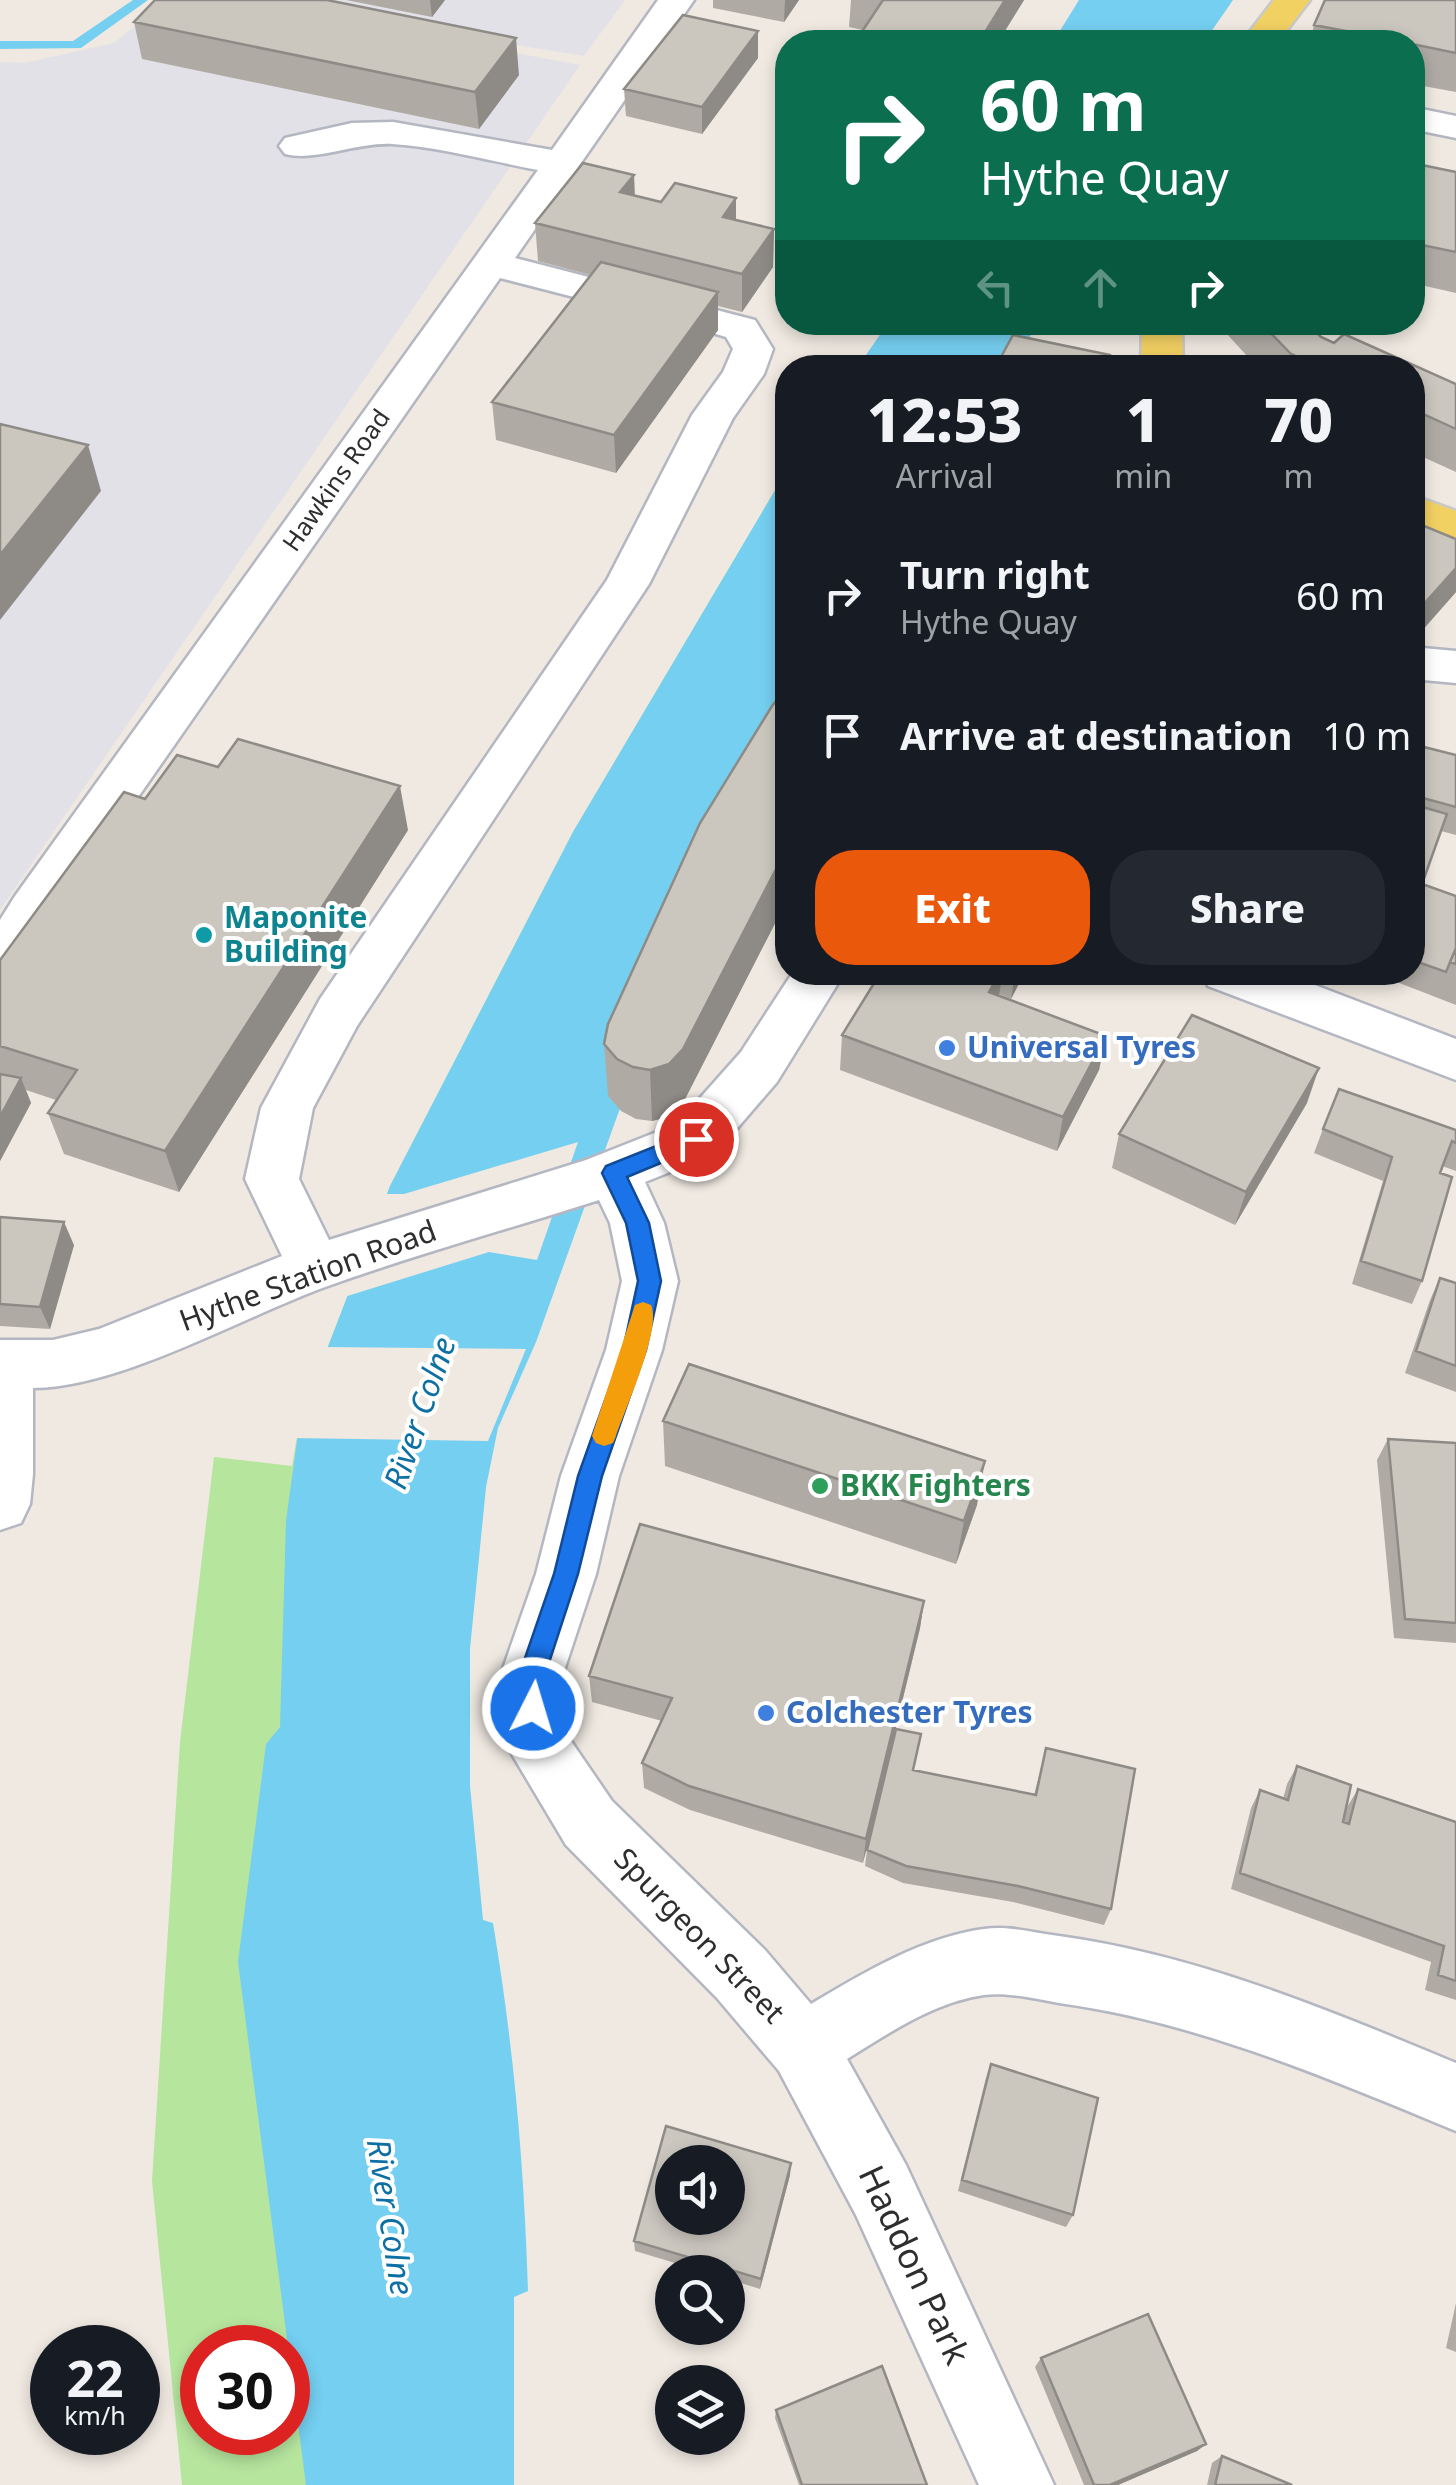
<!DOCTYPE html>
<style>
:root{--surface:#171b24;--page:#242831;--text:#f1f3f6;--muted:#9ea1a6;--accent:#ea580c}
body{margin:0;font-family:"Noto Sans",sans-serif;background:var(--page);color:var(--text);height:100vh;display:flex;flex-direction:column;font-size:38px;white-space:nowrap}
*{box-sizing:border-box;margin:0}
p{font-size:32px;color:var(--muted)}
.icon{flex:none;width:55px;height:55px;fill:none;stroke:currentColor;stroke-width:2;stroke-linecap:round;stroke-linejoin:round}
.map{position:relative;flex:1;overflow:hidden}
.drawer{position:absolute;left:775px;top:355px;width:650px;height:630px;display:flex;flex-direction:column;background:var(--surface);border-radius:40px;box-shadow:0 5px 15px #0003}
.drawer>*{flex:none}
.hud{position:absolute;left:775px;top:30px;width:650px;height:305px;border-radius:40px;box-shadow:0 5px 15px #0003;background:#0b6e4f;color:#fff;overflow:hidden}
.controls{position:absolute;left:655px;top:2145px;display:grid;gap:20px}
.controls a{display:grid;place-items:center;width:90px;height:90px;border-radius:50%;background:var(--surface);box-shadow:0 5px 15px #0003;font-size:50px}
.speed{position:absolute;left:30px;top:2325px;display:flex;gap:20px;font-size:50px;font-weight:700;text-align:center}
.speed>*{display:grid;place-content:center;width:130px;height:130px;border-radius:50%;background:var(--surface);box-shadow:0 5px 15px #0003;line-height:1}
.speed small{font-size:25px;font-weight:400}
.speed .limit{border:15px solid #d22;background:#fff;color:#111}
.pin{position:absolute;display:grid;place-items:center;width:85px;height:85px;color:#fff;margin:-42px;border:5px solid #fff;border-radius:50%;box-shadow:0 2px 10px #0007}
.me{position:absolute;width:110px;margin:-55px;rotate:5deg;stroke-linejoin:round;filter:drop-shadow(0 0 8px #0008)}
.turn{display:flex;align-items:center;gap:35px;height:210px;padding:0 40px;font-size:45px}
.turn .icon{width:130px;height:130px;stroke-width:2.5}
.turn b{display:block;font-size:70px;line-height:85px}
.lanes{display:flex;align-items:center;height:95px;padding:0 40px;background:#0003;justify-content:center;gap:50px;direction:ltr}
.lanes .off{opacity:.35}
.eta{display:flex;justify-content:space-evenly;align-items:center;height:170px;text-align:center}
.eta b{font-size:60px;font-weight:800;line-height:70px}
.primary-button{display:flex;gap:20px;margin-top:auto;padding:20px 40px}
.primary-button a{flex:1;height:115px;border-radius:40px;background:var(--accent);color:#fff;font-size:40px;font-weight:800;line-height:115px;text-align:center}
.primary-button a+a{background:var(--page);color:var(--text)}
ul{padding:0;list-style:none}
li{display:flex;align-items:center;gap:30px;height:140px;padding:0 40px}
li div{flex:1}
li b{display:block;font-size:38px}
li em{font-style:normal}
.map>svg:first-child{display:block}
.industrial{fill:#e3e1e8}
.green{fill:#b6e59e;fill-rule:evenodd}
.water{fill:#75cff0}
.pier{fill:#efe9e1}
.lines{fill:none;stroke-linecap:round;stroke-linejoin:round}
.stream{fill:#75cff0;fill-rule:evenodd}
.minor-casing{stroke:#b4b7c1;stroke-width:5}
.major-casing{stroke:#c9c9c9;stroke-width:5}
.minor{fill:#fff;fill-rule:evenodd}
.major{fill:#f2d163;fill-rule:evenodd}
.wall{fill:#afaba4}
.shaded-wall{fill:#8e8b86}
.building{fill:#cbc7bf;stroke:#8e8b86;stroke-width:2.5;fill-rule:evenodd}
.route{fill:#1a73e8;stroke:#114b97;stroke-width:2.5}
.slow{fill:#f59e0b}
.culture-dot{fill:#0f9aa8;stroke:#fff;stroke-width:4}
.shop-dot{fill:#3f7fe0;stroke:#fff;stroke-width:4}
.leisure-dot{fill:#2e9e5b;stroke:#fff;stroke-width:4}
.labels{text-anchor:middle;stroke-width:8;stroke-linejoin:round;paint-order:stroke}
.far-street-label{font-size:25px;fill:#2e2e2e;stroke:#fff}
.culture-label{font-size:30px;font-weight:bold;fill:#0d838f;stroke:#fff;text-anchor:start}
.shop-label{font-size:30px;font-weight:bold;fill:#366cbe;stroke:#fff;text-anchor:start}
.street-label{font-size:30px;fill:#2e2e2e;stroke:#fff}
.leisure-label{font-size:30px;font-weight:bold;fill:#27864d;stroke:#fff;text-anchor:start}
.water-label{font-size:32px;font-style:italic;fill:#0d6fa3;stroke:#fff}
.near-street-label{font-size:35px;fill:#2e2e2e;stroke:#fff}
</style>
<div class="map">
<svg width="1456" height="2485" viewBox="0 0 1456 2485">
<rect width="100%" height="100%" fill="#efe9e1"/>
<path class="industrial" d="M167 0H625L584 56 240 1 580 65 0 910V62L24 63 114 43Z"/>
<path class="green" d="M787 470 454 1075 348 2485H182L152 2181 180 1742 214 1457 292 1466 300 1419 390 1186 573 832ZM202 2348H288V2432H202Z"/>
<path class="water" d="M1079 0H1233L1204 42H1053Z
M888 323H1038L1012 367 857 368Z
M787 470V736L683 933 536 1342 498 1428 486 1487 470 1649V1786L483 1920 493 1923C514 2049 524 2164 528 2291L514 2297V2485H306L238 1962 266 1744 280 1727 286 1521 300 1419 390 1186 573 832Z"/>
<path class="pier" d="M578 1142 537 1260 489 1252 341 1298 382 1194H404Z
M322 1347 526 1349 488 1441 291 1438 295 1417Z"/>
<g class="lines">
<path class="stream" d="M133 0H148L81 48 0 49V41H73Z"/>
<defs>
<path id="minor" d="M658 0H694L515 258 755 320 773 349 764 374 733 418 649 584 357 1026 313 1108 299 1179 329 1240 586 1160 677 1124 741 1052 793 972H845L777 1082 715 1154 645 1182 664 1223 678 1281 662 1350 619 1476 596 1574 560 1683 571 1741 612 1801 765 1950 811 2004C863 1973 923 1937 984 1929 1008 1925 1035 1933 1059 1936 1198 1955 1328 2010 1456 2063V2131C1327 2078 1198 2022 1059 2003 1036 1999 1008 1992 984 1995 934 2002 889 2033 847 2059L906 2165 1054 2485H979L856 2215 779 2071 717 1998 566 1845 510 1751 498 1683 536 1574 561 1476 606 1350 622 1281 610 1223 599 1200C509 1229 417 1254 328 1286 244 1316 120 1388 33 1388V1474L30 1504 21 1523 0 1530V1340H53L99 1329 282 1256 245 1179 261 1108 320 999 607 580 692 415 723 372 733 349 726 337 706 331 500 278 51 922 18 976 0 981V920L15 896 538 170C490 161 440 147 392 144 357 142 316 162 285 154L279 146 285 138 352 123 393 122 552 150Z
M1412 107 1456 116V138L1412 129Z
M1412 647 1456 651V683L1412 679Z
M1201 972H1281L1456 1039V1080L1208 986Z"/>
<path id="major" d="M1274 0H1310L1278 42H1242Z
M1142 322H1182L1183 368H1141Z
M1412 495 1456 511V541L1412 526Z"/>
</defs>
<use href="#minor" class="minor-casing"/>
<use href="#major" class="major-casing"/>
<use href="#minor" class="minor"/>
<use href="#major" class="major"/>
</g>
<path class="wall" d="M346 0H445L432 17Z
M713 0H799L784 22 713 8Z
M851 0H1024L998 42H855L863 30 849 27Z
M1456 0V92L1412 84V42H1310L1314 25Z
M134 22 519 75 479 129 142 59Z
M758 58 702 134 626 116 624 89Z
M1412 163 1456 172V293L1412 283Z
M634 175 635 196 774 229 773 267 742 312 718 306V330L616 473 496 440 492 402 591 275 538 261 535 223Z
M1216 322H1306L1321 337 1334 343 1344 334 1456 384V472L1412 452V368H1258Z
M1412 521 1456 539V592L1412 642Z
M788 686V898L684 1101 671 1116 652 1121 636 1119 621 1111 608 1096 604 1044Z
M1412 744 1456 755V835L1441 831 1422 884 1456 896V1005L1371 972H1412Z
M145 799 408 830 179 1192 64 1154 48 1113 56 1100 26 1090 31 1103 0 1161V960Z
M881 972H1025L1011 999 999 994V996L1106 1036 1099 1070 1057 1151 840 1070 842 1035Z
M1307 1103 1235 1225 1112 1168 1119 1134Z
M1323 1129 1456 1130V1171L1442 1166 1440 1173 1422 1281 1412 1304 1352 1284 1383 1181 1314 1153Z
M0 1217 74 1245 50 1329 0 1326Z
M1440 1278 1456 1283V1392L1405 1373 1430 1300Z
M663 1421 977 1505 956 1564 665 1466Z
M1388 1439 1456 1443V1643L1394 1638 1377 1460Z
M924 1601 920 1628 863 1863 690 1810 644 1788 642 1763 662 1721 592 1702 589 1676Z
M1046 1748 1111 1909 1104 1925 1013 1902 903 1883 865 1866 867 1850 914 1770 1034 1795Z
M1297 1766 1343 1822 1347 1807 1358 1789 1456 1822V2000L1425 1990 1431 1962 1231 1889 1251 1808 1260 1790 1283 1799 1287 1784Z
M991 2064 1073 2215 1066 2227 958 2191 986 2078Z
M790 2175 760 2289 728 2279V2272H705L635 2251 634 2241Z
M1456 2303V2352L1446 2348Z
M1041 2358 1206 2444 1197 2451 1118 2485H1084L1035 2367Z
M776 2410 927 2485H799L775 2418Z
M1222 2456 1292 2485H1207L1212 2463Z"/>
<path class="shaded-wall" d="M430 0H445L432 17Z
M785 0H799L784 22Z
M1005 0H1024L998 42H979Z
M758 31V58L702 134V107Z
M516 38 519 75 479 129 475 92Z
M634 175 635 213 620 192Z
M736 198V236L723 217Z
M774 229 773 267 742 312V274Z
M718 292V330L616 473 614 435Z
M88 445 101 491 0 620V555Z
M1456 568V592L1412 642 1423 605Z
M400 786 408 830 179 1192 165 1151Z
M788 846V898L684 1101 671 1116 652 1121 650 1070Z
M1000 972H1003L998 1001 989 992Z
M1015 972H1025L1011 999 1015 974Z
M1106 1036 1099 1070 1057 1151 1063 1117Z
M1319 1068 1307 1103 1235 1225 1246 1192Z
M21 1078 31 1103 0 1161V1117Z
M64 1222 74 1245 50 1329 40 1307Z
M985 1461 977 1505 956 1564 964 1521Z
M924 1601 920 1628 863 1863 866 1839Z
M791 2163 790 2175 760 2289 761 2279Z
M1206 2444 1197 2451 1118 2485H1110Z"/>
<path class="building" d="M155 0H327L516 38 475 92 134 22Z
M883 0H1005L979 42H855Z
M1325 0H1456V53L1412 44V42H1404L1314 25Z
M683 15 758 31 702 107 624 89Z
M583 163 634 175 620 192 661 202 675 183 736 198 723 217 774 229 742 274 535 223Z
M1412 163 1456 172V252L1412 243Z
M601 262 718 292 614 435 492 402Z
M1260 322H1306L1321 337 1334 343 1344 334 1456 384V429L1412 409V368H1320L1291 354Z
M1013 335 1110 355 1108 368H995Z
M0 424 88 445 0 555Z
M1412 521 1456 539V568L1423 605 1412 601Z
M788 686V846L683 1049 669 1064 650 1070 633 1067 617 1059 604 1044 608 1024 700 823 772 706Z
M238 739 400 786 165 1151 48 1113 77 1070 0 1046V960L124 792 145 799 177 755 218 767Z
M1412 744 1456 755V807L1412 795Z
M1412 804 1447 814 1422 884 1456 896V948L1446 972 1412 960Z
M1456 948V964L1450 962Z
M881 972H1000L989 992 1106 1036 1063 1117 842 1035Z
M1192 1015 1319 1068 1246 1192 1119 1134Z
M0 1074 21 1078 0 1117Z
M1339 1089 1456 1130V1143L1452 1141 1440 1173 1452 1177 1422 1281 1361 1261 1392 1157 1323 1129Z
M0 1217 64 1222 40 1307 0 1304Z
M1440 1278 1456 1283V1366L1416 1351Z
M689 1364 985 1461 964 1521 663 1421Z
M1388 1439 1456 1443V1623L1405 1619Z
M640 1524 924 1601 866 1839 689 1786 642 1763 672 1698 589 1676Z
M896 1729 921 1734 913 1770 1036 1795 1046 1748 1135 1769 1111 1909 1018 1886 906 1866 867 1850Z
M1297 1766 1351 1785 1343 1822 1349 1824 1358 1789 1456 1822V1981L1438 1975 1444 1946 1240 1873 1260 1790 1288 1800Z
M991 2064 1098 2098 1073 2215 962 2180Z
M666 2126 791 2163 761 2279 634 2241ZM672 2162H728V2218H672Z
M1148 2314 1206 2444 1110 2485H1094L1041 2358Z
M882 2366 927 2485H802L776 2410Z
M1222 2456 1292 2485H1215Z"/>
<path class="route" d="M696 1130 704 1132 707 1139 704 1145 627 1177 649 1223 661 1281 646 1350 602 1476 578 1574 542 1684 546 1708 542 1716 533 1720 524 1716 516 1684 554 1574 578 1476 623 1350 638 1281 626 1223 602 1173 606 1166Z"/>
<path class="slow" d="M643 1302 651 1305C662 1329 625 1409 616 1436L613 1443 604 1446 596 1443 592 1436 635 1305Z"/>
<circle class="culture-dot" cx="204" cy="935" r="10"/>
<g class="shop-dot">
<circle cx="947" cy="1048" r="10"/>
<circle cx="766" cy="1713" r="10"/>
</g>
<circle class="leisure-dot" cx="820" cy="1486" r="10"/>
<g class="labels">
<g class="far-street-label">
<text transform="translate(336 480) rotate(-55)" y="9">Hawkins Road</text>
</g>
<g class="culture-label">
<text x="224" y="928">Maponite<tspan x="224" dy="34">Building</tspan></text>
</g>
<g class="shop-label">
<text x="967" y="1058">Universal Tyres</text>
<text x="786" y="1723">Colchester Tyres</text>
</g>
<g class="street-label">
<text transform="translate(308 1276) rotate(-20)" y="10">Hythe Station Road</text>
<text transform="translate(699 1936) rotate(46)" y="10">Spurgeon Street</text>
</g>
<g class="leisure-label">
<text x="840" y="1496">BKK Fighters</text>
</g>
<g class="water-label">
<text transform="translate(420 1413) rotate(-71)" y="11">River Colne</text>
<text transform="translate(390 2217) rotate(81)" y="11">River Colne</text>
</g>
<g class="near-street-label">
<text transform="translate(914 2265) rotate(65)" y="12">Haddon Park</text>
</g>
</g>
</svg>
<div class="controls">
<a><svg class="icon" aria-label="sound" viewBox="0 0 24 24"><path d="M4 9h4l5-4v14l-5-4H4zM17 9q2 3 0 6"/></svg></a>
<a><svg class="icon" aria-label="search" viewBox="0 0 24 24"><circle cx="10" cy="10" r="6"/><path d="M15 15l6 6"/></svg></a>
<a><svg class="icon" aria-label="layers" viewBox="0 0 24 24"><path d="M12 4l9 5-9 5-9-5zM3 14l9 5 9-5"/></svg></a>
</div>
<div class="speed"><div>22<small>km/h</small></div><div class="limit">30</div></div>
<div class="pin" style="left:696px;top:1139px;background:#d93025"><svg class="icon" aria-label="arrive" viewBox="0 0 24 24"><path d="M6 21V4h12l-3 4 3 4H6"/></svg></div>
<svg class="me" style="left:533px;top:1708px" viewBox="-20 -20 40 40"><circle r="17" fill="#1a73e8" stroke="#fff" stroke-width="3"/><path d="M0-11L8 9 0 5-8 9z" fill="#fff"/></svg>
<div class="hud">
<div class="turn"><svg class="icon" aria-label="right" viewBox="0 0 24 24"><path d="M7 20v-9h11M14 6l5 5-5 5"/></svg><div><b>60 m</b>Hythe Quay</div></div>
<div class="lanes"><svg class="icon off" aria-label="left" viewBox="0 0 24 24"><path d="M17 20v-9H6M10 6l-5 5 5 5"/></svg><svg class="icon off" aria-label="ahead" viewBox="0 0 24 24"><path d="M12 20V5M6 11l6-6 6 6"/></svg><svg class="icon" aria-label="right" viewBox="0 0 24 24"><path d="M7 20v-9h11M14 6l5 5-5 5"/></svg></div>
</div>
<section class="drawer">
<div class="eta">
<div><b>12:53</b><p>Arrival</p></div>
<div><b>1</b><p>min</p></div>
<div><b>70</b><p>m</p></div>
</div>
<ul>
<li><svg class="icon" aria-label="right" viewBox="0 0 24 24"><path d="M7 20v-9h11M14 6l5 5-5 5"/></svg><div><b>Turn right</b><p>Hythe Quay</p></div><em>60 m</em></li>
<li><svg class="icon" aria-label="arrive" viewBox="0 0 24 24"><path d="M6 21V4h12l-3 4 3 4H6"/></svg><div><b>Arrive at destination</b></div><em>10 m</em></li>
</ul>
<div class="primary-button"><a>Exit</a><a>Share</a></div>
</section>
</div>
